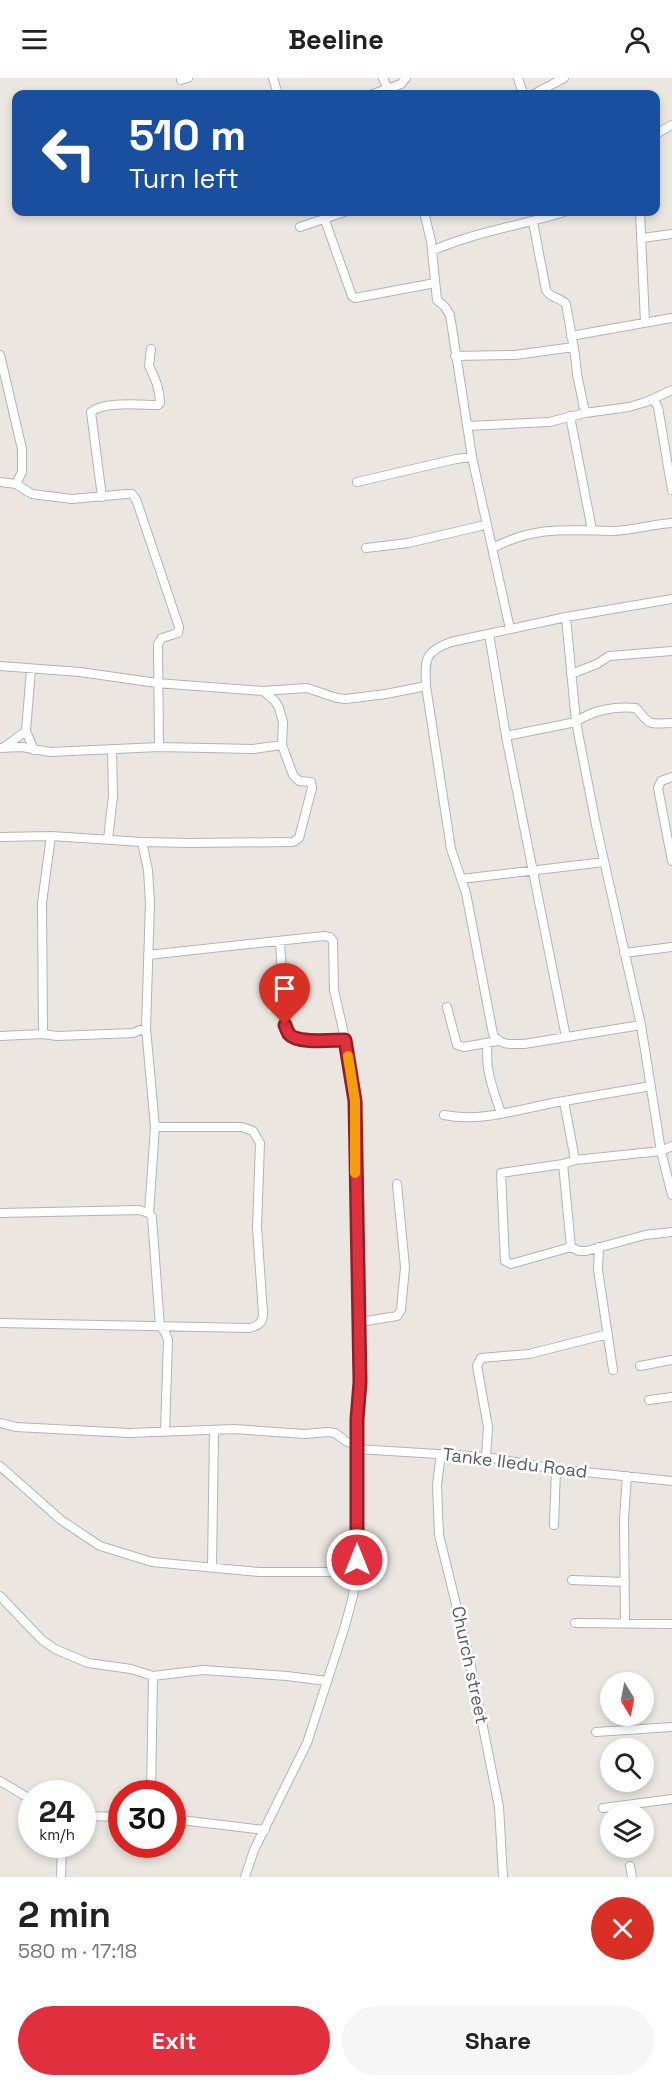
<!DOCTYPE html>
<meta charset="utf-8">
<style>
:root{--surface:#fff;--page:#f6f6f6;--text:#222;--muted:#767676;--accent:#e1303d}
body{margin:0;font-family:"Space Grotesk",sans-serif;background:var(--page);color:var(--text);height:100vh;display:flex;flex-direction:column;font-size:22px;white-space:nowrap}
*{box-sizing:border-box;margin:0}
p{font-size:20px;color:var(--muted)}
.icon{flex:none;width:33px;height:33px;fill:none;stroke:currentColor;stroke-width:2;stroke-linecap:round;stroke-linejoin:round}
.map{position:relative;height:1799px;overflow:hidden}
.side{display:flex;flex-direction:column;background:var(--surface);flex:1}
.side>*{flex:none}
.guide{position:absolute;left:12px;top:12px;width:648px;height:126px;border-radius:12px;box-shadow:0 3px 9px #0003;background:#1a4fa0;color:#fff;overflow:hidden}
.needle{width:39px;rotate:170deg}
.controls{position:absolute;left:600px;top:1594px;display:grid;gap:12px}
.controls a{display:grid;place-items:center;width:54px;height:54px;border-radius:50%;background:var(--surface);box-shadow:0 3px 9px #0003;font-size:30px}
.speed{position:absolute;left:18px;top:1702px;display:flex;gap:12px;font-size:30px;font-weight:700;text-align:center}
.speed>*{display:grid;place-content:center;width:78px;height:78px;border-radius:50%;background:var(--surface);box-shadow:0 3px 9px #0003;line-height:1}
.speed small{font-size:15px;font-weight:400}
.speed .limit{border:9px solid #d22;background:#fff;color:#111}
.pin{position:absolute;display:grid;place-items:center;width:51px;height:51px;color:#fff;margin:-62px -26px;border-radius:50% 50% 50% 0;rotate:-45deg;box-shadow:0 0 6px #0007}
.pin .icon{rotate:45deg}
.me{position:absolute;width:66px;margin:-33px;rotate:0deg;stroke-linejoin:round;filter:drop-shadow(0 0 4px #0008)}
.turn{display:flex;align-items:center;gap:21px;height:126px;padding:0 18px;font-size:27px}
.turn .icon{width:78px;height:78px;stroke-width:2.5}
.turn b{display:block;font-size:42px;line-height:51px}
.round{display:grid;place-items:center;flex:none;width:63px;height:63px;border-radius:32px;background:var(--page)}
.headline{display:flex;align-items:center;justify-content:space-between;height:102px;padding:0 18px}
h1{font-size:36px;font-weight:800;line-height:45px}
.button{display:flex;gap:12px;margin-top:auto;padding:12px 18px}
.button a{flex:1;height:69px;border-radius:36px;background:var(--accent);color:#fff;font-size:24px;font-weight:800;line-height:69px;text-align:center}
.button a+a{background:var(--page);color:var(--text)}
header{display:flex;justify-content:space-between;align-items:center;height:78px;padding:0 18px;background:var(--surface);font-size:27px;font-weight:800}
.map>svg:first-child{display:block}
.lines{fill:none;stroke-linecap:round;stroke-linejoin:round}
.street-casing{stroke:#b1b4b7;stroke-width:10}
.street{stroke:#fff;stroke-width:8}
.route-casing{stroke:#921f28;stroke-width:15}
.route{stroke:#e1303d;stroke-width:10}
.slow{stroke:#f59e0b;stroke-width:10}
.labels{text-anchor:middle;stroke-width:5;stroke-linejoin:round;paint-order:stroke}
.street-label{font-size:18px;fill:#595d60;stroke:#fff}
</style>
<header><svg class="icon" aria-label="menu" viewBox="0 0 24 24"><path d="M4 6h16M4 12h16M4 18h16"/></svg>Beeline<svg class="icon" aria-label="person" viewBox="0 0 24 24"><circle cx="12" cy="8" r="4"/><path d="M4 21q1-7 8-7t8 7"/></svg></header>
<div class="map">
<svg width="672" height="1799" viewBox="0 0 672 1799">
<rect width="100%" height="100%" fill="#ebe7e0"/>
<g class="lines">
<defs>
<path id="street" d="M273 0 278 16
M383 0 390 16
M518 0 523 16
M181 2 188 0
M373 16 401 6 406 0
M534 16 564 0
M656 56 672 47
M322 134 352 218 355 220 435 205
M424 134 431 163 437 222 445 229 450 237 472 379 510 551
M640 134 645 245
M533 144 546 212C551 221 560 219 566 226L575 277 577 296 585 335
M300 149 344 134
M642 160 672 156
M432 173C474 154 520 148 564 134
M571 258 672 240
M0 277 22 371V394L16 406
M455 278 515 277 574 269
M653 321 658 329 672 412
M570 338 592 452
M467 348 549 344 585 335 629 329 646 324 672 312
M0 404 16 406 32 416 72 421 126 416H132L136 421 179 549 178 555 162 560 158 566 159 669
M357 404 456 381 472 379
M102 419 91 334C104 323 141 327 158 327L160 325C159 308 156 303 149 288L151 271
M366 470 408 465 485 447
M493 470C534 448 567 452 612 453 632 453 652 446 672 445
M566 539 576 644 596 747 641 947 661 1073 672 1117
M489 556 506 658 566 959
M0 588 80 594 157 605 236 611 263 613 307 610 337 620 346 621 386 616 426 608
M31 591 26 653 34 672
M571 596 597 586 609 578 672 573
M506 658 576 644C592 632 616 628 636 630 650 648 649 646 672 645
M0 670 22 669 50 674 159 669 253 671 282 667
M3 670 26 653
M672 699 661 703 658 710 672 783
M0 759 51 758 142 764 190 765 293 764 299 760 312 710 311 704 299 703 293 697 282 667 283 644 279 630 275 623 263 613
M108 761 113 718 112 671
M461 801 604 784
M280 863 285 947C286 950 287 953 289 956 297 966 332 962 345 962
M624 875 672 869
M148 877 324 858 330 859 333 863 334 912 344 956 355 1023 360 1304 357 1341V1482L353 1518 345 1548 307 1665 254 1772 245 1799
M447 929 457 967 464 969 497 963
M641 947 524 966C511 966 500 968 493 956L466 815 451 771 426 608C425 581 424 574 451 564L566 539 672 521
M146 950 155 1049 149 1135
M43 956 42 825 51 758
M0 958 43 956 57 958 133 955 146 950 150 825 148 792 142 764
M488 965C484 989 493 1012 501 1035
M564 1023 651 1008
M444 1037C484 1045 525 1029 564 1023L575 1082 661 1073 672 1068
M563 1086 571 1169 579 1173H586L645 1157 672 1154
M0 1135 139 1132 149 1135 152 1139 160 1249 165 1254 168 1262 165 1354
M571 1169 511 1186 505 1183 501 1095 563 1086 575 1082
M599 1169 598 1192 613 1292
M360 1244 397 1238 401 1232 405 1189 397 1106
M0 1245 250 1250C259 1247 263 1245 263 1235L257 1149 260 1065 253 1053 242 1049H155
M640 1288 672 1282
M649 1322 672 1319
M0 1345 16 1349 129 1355 234 1351 305 1356 327 1354 335 1355 347 1364 357 1366
M357 1371 486 1379 556 1391 672 1403
M441 1376 437 1407 439 1457 469 1579 499 1729 503 1799
M486 1379 488 1349 477 1288 481 1280 529 1276 608 1256
M0 1388 61 1442 100 1468 152 1484 259 1494H355
M554 1447 556 1391
M212 1489 214 1353
M572 1502 625 1504
M0 1518 42 1562 55 1571 88 1585 131 1591 153 1598 203 1592 287 1598 327 1603
M575 1545 672 1546
M625 1545 624 1441 627 1398
M596 1654 672 1649
M0 1703 32 1722
M151 1716 153 1598
M603 1730 672 1721
M82 1738 122 1739
M172 1741 265 1752
M630 1788 632 1799
M61 1799 62 1767"/>
</defs>
<use href="#street" class="street-casing"/>
<use href="#street" class="street"/>
</g>
<g class="lines">
<defs>
<path id="route" d="M285 947C286 950 287 953 289 956 297 966 332 962 345 962L355 1023 360 1304 357 1341V1482"/>
</defs>
<use href="#route" class="route-casing"/>
<use href="#route" class="route"/>
<path class="slow" d="M348 978 355 1023V1095"/>
</g>
<g class="labels">
<g class="street-label">
<text transform="translate(515 1385) rotate(7)" y="6">Tanke Iledu Road</text>
<text transform="translate(470 1587) rotate(78)" y="6">Church street</text>
</g>
</g>
</svg>
<div class="controls">
<a><svg class="needle" viewBox="-14 -14 28 28"><path d="M0-13l5 13h-10z" fill="#e53935"/><path d="M0 13l5-13h-10z" fill="#767676"/></svg></a>
<a><svg class="icon" aria-label="search" viewBox="0 0 24 24"><circle cx="10" cy="10" r="6"/><path d="M15 15l6 6"/></svg></a>
<a><svg class="icon" aria-label="layers" viewBox="0 0 24 24"><path d="M12 4l9 5-9 5-9-5zM3 14l9 5 9-5"/></svg></a>
</div>
<div class="speed"><div>24<small>km/h</small></div><div class="limit">30</div></div>
<div class="pin" style="left:285px;top:947px;background:#d93025"><svg class="icon" aria-label="arrive" viewBox="0 0 24 24"><path d="M6 21V4h12l-3 4 3 4H6"/></svg></div>
<svg class="me" style="left:357px;top:1482px" viewBox="-20 -20 40 40"><circle r="17" fill="#e1303d" stroke="#fff" stroke-width="3"/><path d="M0-11L8 9 0 5-8 9z" fill="#fff"/></svg>
<div class="guide">
<div class="turn"><svg class="icon" aria-label="left" viewBox="0 0 24 24"><path d="M17 20v-9H6M10 6l-5 5 5 5"/></svg><div><b>510 m</b>Turn left</div></div>
</div>
</div>
<section class="side">
<div class="headline"><div><h1>2 min</h1><p>580 m · 17:18</p></div><a class="round" style="background:#d93025;color:#fff"><svg class="icon" aria-label="close" viewBox="0 0 24 24"><path d="M6 6l12 12M18 6L6 18"/></svg></a></div>
<div class="button"><a>Exit</a><a>Share</a></div>
</section>
